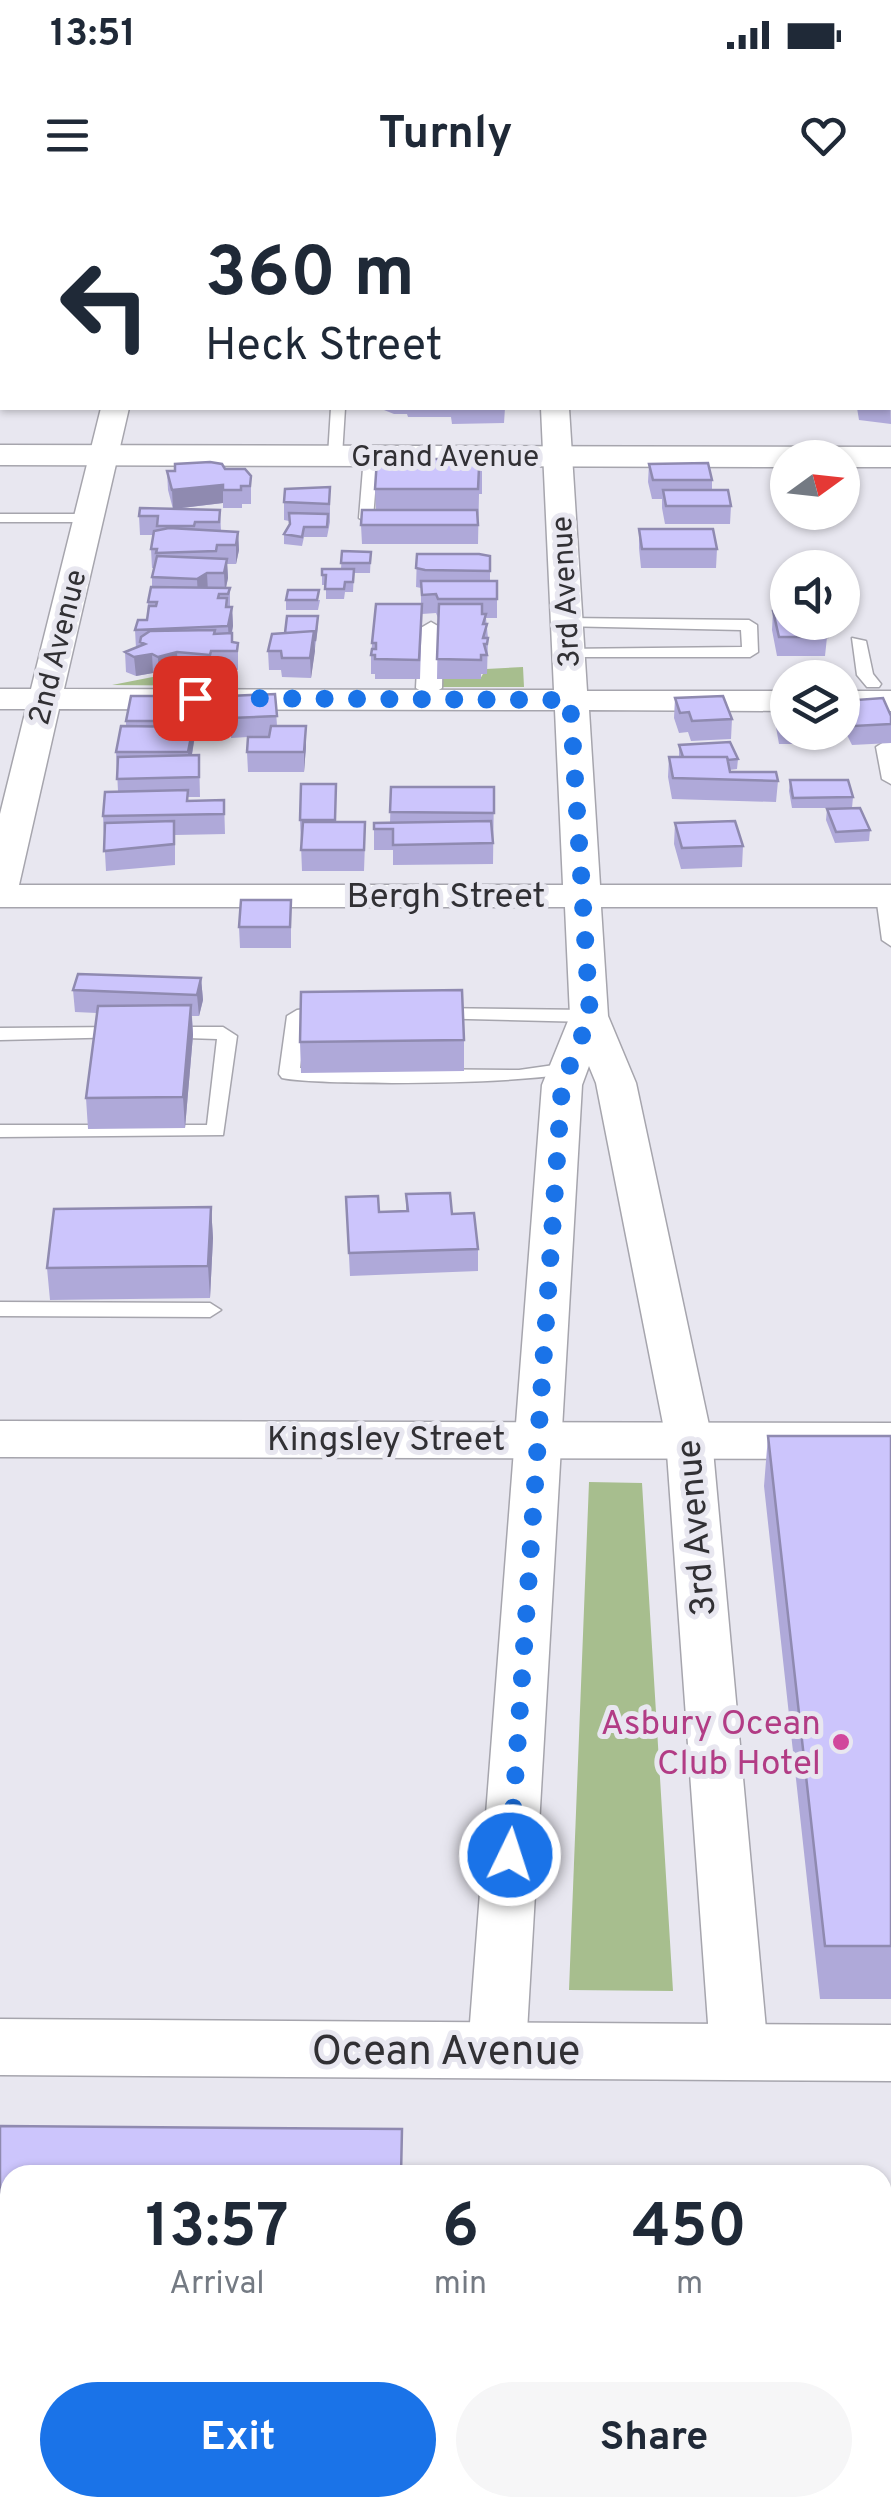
<!DOCTYPE html>
<style>
:root{--surface:#fff;--page:#f6f6f7;--text:#1f2937;--muted:#747a83;--accent:#1a73e8}
body{margin:0;font-family:Overpass,sans-serif;background:var(--page);color:var(--text);height:100vh;display:flex;flex-direction:column;font-size:38px;white-space:nowrap}
*{box-sizing:border-box;margin:0}
p{font-size:32px;color:var(--muted)}
.icon{flex:none;width:55px;height:55px;fill:none;stroke:currentColor;stroke-width:2;stroke-linecap:round;stroke-linejoin:round}
.map{position:relative;flex:1;overflow:hidden}
.details{position:absolute;left:0px;top:1965px;width:892px;height:352px;display:flex;flex-direction:column;background:var(--surface);border-radius:30px 30px 0 0;box-shadow:0 2px 8px #0004}
.details>*{flex:none}
.top-card{position:absolute;left:0px;top:0px;width:892px;height:210px;box-shadow:0 2px 8px #0004;background:#fff;color:var(--text);overflow:hidden}
.needle{width:65px;rotate:75deg}
.tools{position:absolute;left:770px;top:240px;display:grid;gap:20px}
.tools a{display:grid;place-items:center;width:90px;height:90px;border-radius:50%;background:var(--surface);box-shadow:0 2px 8px #0004;font-size:50px}
.pin{position:absolute;display:grid;place-items:center;width:85px;height:85px;color:#fff;margin:-42px;border-radius:20px;box-shadow:0 5px 15px #0006}
.me{position:absolute;width:110px;margin:-55px;rotate:4deg;stroke-linejoin:round;filter:drop-shadow(0 0 8px #0008)}
.turn{display:flex;align-items:center;gap:35px;height:210px;padding:0 40px;font-size:45px}
.turn .icon{width:130px;height:130px;stroke-width:2.5}
.turn b{display:block;font-size:70px;line-height:85px}
.eta{display:flex;justify-content:space-evenly;align-items:center;height:170px;text-align:center}
.eta b{font-size:60px;font-weight:700;line-height:70px}
.button{display:flex;gap:20px;margin-top:auto;padding:20px 40px}
.button a{flex:1;height:115px;border-radius:60px;background:var(--accent);color:#fff;font-size:40px;font-weight:700;line-height:115px;text-align:center}
.button a+a{background:var(--page);color:var(--text)}
.status{display:flex;justify-content:space-between;align-items:center;height:70px;padding:0 50px;background:var(--surface);direction:ltr}
.status svg{height:28px;fill:currentColor}
header{display:flex;justify-content:space-between;align-items:center;height:130px;padding:0 40px;background:var(--surface);font-size:45px;font-weight:700}
.map>svg:first-child{display:block}
.green{fill:#a7be8e}
.lines{fill:none;stroke-linecap:round;stroke-linejoin:round}
.service-casing{stroke:#a6a5ad;stroke-width:3}
.pedestrian-casing{stroke:#a6a5ad;stroke-width:3}
.minor-casing{stroke:#a6a5ad;stroke-width:3}
.tertiary-casing{stroke:#a6a5ad;stroke-width:3}
.service{fill:#fff;fill-rule:evenodd}
.pedestrian{fill:#fff;fill-rule:evenodd}
.minor{fill:#fff;fill-rule:evenodd}
.tertiary{fill:#fff;fill-rule:evenodd}
.wall{fill:#afa9d9}
.shaded-wall{fill:#8f8ab0}
.building{fill:#ccc5fc;stroke:#8f8ab0;stroke-width:2.5}
.route{stroke:#1a73e8;stroke-width:18;stroke-dasharray:0 32.4}
.hotel-dot{fill:#d1479c;stroke:#e8e7f0;stroke-width:4}
.labels{text-anchor:middle;stroke-width:10;stroke-linejoin:round;paint-order:stroke}
.far-street-label{font-size:30px;fill:#313034;stroke:#e8e7f0}
.street-label{font-size:35px;fill:#313034;stroke:#e8e7f0}
.hotel-label{font-size:35px;fill:#b23c85;stroke:#e8e7f0;text-anchor:end}
.near-street-label{font-size:42px;fill:#313034;stroke:#e8e7f0}
</style>
<div class="status"><b>13:51</b><svg viewBox="0 0 49 12"><path d="M0 12V9h3v3zM5 12V6h3v6zM10 12V3h3v9zM15 12V0h3v12zM26 1h20v11H26zM47 4h2v5h-2z"/></svg></div>
<header><svg class="icon" aria-label="menu" viewBox="0 0 24 24"><path d="M4 6h16M4 12h16M4 18h16"/></svg>Turnly<svg class="icon" aria-label="heart" viewBox="0 0 24 24"><path d="M12 20l-8-8c-3-5 5-10 8-4 3-6 11-1 8 4z"/></svg></header>
<div class="map">
<svg width="891" height="2317" viewBox="0 0 891 2317">
<rect width="100%" height="100%" fill="#e8e7f0"/>
<path class="green" d="M523 467 524 487H432V479H480L486 469Z
M178 472 237 475 231 486 112 485Z
M589 1282 642 1283 673 1791 569 1790Z"/>
<g class="lines">
<defs>
<path id="service" d="M331 208H345L342 256 335 260 328 256Z
M371 252 378 256 373 318 366 322 359 318 364 256Z
M0 314H89L96 318 89 322H0Z
M566 418 749 420 757 425 758 452 750 457H568L560 452 562 449 742 447 741 430 560 426V420Z
M852 438 866 441 873 474 881 484 879 487H867L857 475Z
M884 542H891V584L882 579 876 547Z
M885 691 891 692V746L882 740 876 696Z
M331 806 338 808 341 812 338 816 306 821 300 868 519 870 568 863 578 869C559 885 315 886 282 878L279 874 287 816 297 810Z
M433 808 589 810 599 816 589 822 426 818 423 814Z
M121 827 128 829 131 833 128 837 0 840V828Z
M163 827H223L237 836 223 935 0 937V925H207L217 839 156 837 153 833 156 829Z
M0 1102 210 1103 221 1110 210 1117 0 1116Z"/>
<path id="pedestrian" d="M431 422 443 429 442 488 429 496 416 488 419 429Z
M0 2181H10V2225H0Z
M882 2199H891V2243H882Z"/>
<path id="minor" d="M533 0H557V2H533Z
M0 61 2 62V77H0Z
M890 63H891V79H890Z
M101 208H129L64 489 554 490 541 208H569L587 491H788V511L589 510 600 685H891V707H601L608 816 636 883 712 1239 768 1851 759 1867 739 1874 719 1867 710 1851 666 1239 596 883 589 866 582 885 526 1849 517 1865 497 1872 477 1865 468 1849 542 885 570 816 565 707H0V614L26 509H0V489H31ZM59 509 555 510 563 685H19Z
M842 491H891V511H842Z"/>
<path id="tertiary" d="M0 245 891 247V267H842V258H788V267L0 265Z
M0 1221 891 1223V1259L0 1257Z
M0 1819 891 1825V1881L0 1875Z"/>
</defs>
<use href="#service" class="service-casing"/>
<use href="#pedestrian" class="pedestrian-casing"/>
<use href="#minor" class="minor-casing"/>
<use href="#tertiary" class="tertiary-casing"/>
<use href="#service" class="service"/>
<use href="#pedestrian" class="pedestrian"/>
<use href="#minor" class="minor"/>
<use href="#tertiary" class="tertiary"/>
</g>
<path class="wall" d="M890 191 891 224 859 220 857 208H890Z
M379 208H505L504 223 452 224 451 217H408L407 214H394Z
M649 264 712 280V290L731 306 730 324H665L662 308V299H652L648 282Z
M482 268V294H479L478 344H362L361 325 376 310 375 289Z
M225 269 251 276V304H242V308H223V303L173 309 168 290 167 271Z
M330 287V322L327 337H304L302 346 284 344V334L289 325V321L284 320V302Z
M220 310 221 331 238 332 239 350 236 364H227L228 378 226 388H230V407H232L233 426 232 433 233 442 238 443V470L212 471 211 474 178 472 159 476 153 473 136 476 126 472 125 452 136 448 135 430 147 420 148 402 152 387V377L154 368H152L151 349 154 335H140L139 316Z
M639 329 717 349 716 368H641L639 348Z
M342 351 371 352 370 373H354L353 392H345L344 399H326V385H322V369H341Z
M417 354 490 356V381H497V418H486L488 438 487 474H481V479H437L438 418 436 413 422 414 420 479H375V474H371V455L376 404H421V388L416 387Z
M286 400H320L318 410H286Z
M773 411 827 437 825 456H777L772 430Z
M318 416V426L311 478 282 477 281 470H269L268 451 285 433Z
M275 494 277 526H306V546L304 572H248L247 552 248 537 231 538 229 496Z
M775 496H788V532H827L826 544H779L774 516Z
M675 498 732 519 731 539 691 541 688 532 679 533 674 518Z
M842 500 891 516V543L852 545 842 525Z
M198 516 192 555H199L200 597H188V601L224 600 225 634 175 635V665L106 671 103 616 118 591 116 552 126 526V521Z
M679 545 738 559 737 569 729 570 730 572 778 581 776 602 672 599 668 577 669 557H679Z
M790 580 853 597 852 608H792L789 591Z
M391 587H494L493 664 393 665V650H374V623H390Z
M336 604V622L365 643 364 671H302L300 620Z
M827 609 870 630 869 641 835 643 826 620Z
M675 623 743 646 742 667 681 669 674 644Z
M291 700V748H240L239 727Z
M201 778 203 800 199 816H192L193 835 185 928 88 929 86 898 97 813 75 812 73 790Z
M464 840V871L301 873 300 842Z
M406 994 452 1014 478 1049V1071L350 1076 346 997 379 1012 406 1011Z
M211 1007 213 1038 210 1098 50 1100 47 1068Z
M768 1236H891V1799H820L764 1286Z
M0 1926 10 1975V2143H0Z"/>
<path class="shaded-wall" d="M223 285V303L173 309 172 290Z
M238 332 239 350 236 364V345Z
M227 359 228 378 225 392 224 373Z
M207 373 208 392 198 398 197 379Z
M232 407 233 426 229 445 228 426Z
M314 431 315 451 311 478 310 458Z
M177 452 178 472 159 476 158 457Z
M152 454 153 473 136 476 134 457Z
M196 496 198 516 189 572 188 552Z
M306 526V546L304 572V552Z
M201 778 203 800 199 816 197 795Z
M191 805 193 835 185 928 183 897Z
M211 1007 213 1038 210 1098 208 1066Z"/>
<path class="building" d="M377 259H479L482 268H479L478 289H375Z
M210 262 222 264 225 269H245L251 276 250 286H241V290H223V285L172 290 167 271H175V264Z
M708 263 712 280H653L649 264Z
M330 287 329 304 284 302 285 289Z
M663 290H728L731 306H666Z
M140 308 220 310 219 322H195L194 326H157L158 316H139Z
M362 310H477L478 325H361Z
M289 313 328 314 327 327H304L302 337 284 334 290 324Z
M169 328 238 332 236 345H217L216 351 156 353 157 349H151L154 331Z
M639 329H713L717 349H642Z
M342 351 371 352 370 363H341Z
M417 354H479L490 356V371L425 370 416 368Z
M157 356 227 359 224 373H207L197 379 152 377Z
M322 369H354L353 382H345L344 389H325L326 375H322Z
M421 381H497V399H438L436 394 422 395Z
M151 387 230 388 228 394H219L218 398H227L226 407H232L228 426 135 430 138 420H147L149 406H156L157 402H148Z
M288 390H319L317 400H286Z
M376 404H422L419 460 375 459V455H371L372 449H376V443H372Z
M439 404H482V414H486L483 424H487L483 438H488L487 444H484L487 455H481V460L437 459Z
M788 410V422H824L827 437H779L773 411Z
M287 416H318L315 441 314 431 285 433Z
M215 430 214 434 232 433V442L238 443 237 451H211L210 455 177 452 158 457 152 454 134 457 125 452 145 444 140 442 141 437 150 431Z
M314 431 310 458H282L281 451H268L272 434Z
M275 494 277 516 230 518 229 496Z
M131 496H196L192 521H126Z
M723 496 732 519 692 521 689 512 680 513 675 498Z
M775 496H788V524H781Z
M883 498 891 516V524L854 526 842 501Z
M121 526 193 527 188 552H116Z
M271 526H306L304 552H247L248 537H269Z
M730 542 738 559 728 560 727 557H683L679 545Z
M199 555V577L117 579 118 557Z
M669 557H727L730 572H776L778 581 673 578Z
M790 580H848L853 597 793 598Z
M301 584H336L335 620H300Z
M391 587H494V613L390 612Z
M188 590 187 601 224 600V614L103 616 105 592Z
M860 608 870 630 836 632 827 609Z
M174 621V644L104 651 105 623Z
M491 621 493 643 393 645V629H374V623Z
M735 621 743 646 682 648 675 623Z
M303 622H365L364 650H301Z
M241 700H291L290 727H239Z
M78 774 201 778 197 795 73 790Z
M462 790 464 840 300 842 301 792Z
M191 805 183 897 86 898 98 806Z
M450 993 452 1014 474 1013 478 1049 349 1053 346 997 378 996 379 1012 408 1011 406 994Z
M211 1007 208 1066 47 1068 54 1009Z
M768 1236H891V1746H825Z
M0 1926 402 1929 401 1975H10V2101H0Z"/>
<g class="lines">
<path class="route" d="M195 498 570 500 590 816 562 885 510 1655"/>
</g>
<circle class="hotel-dot" cx="841" cy="1542" r="10"/>
<g class="labels">
<g class="far-street-label">
<text x="445" y="266">Grand Avenue</text>
<text transform="translate(565 392) rotate(-93)" y="10">3rd Avenue</text>
<text transform="translate(57 447) rotate(-76)" y="10">2nd Avenue</text>
</g>
<g class="street-label">
<text x="446" y="707">Bergh Street</text>
<text x="386" y="1250">Kingsley Street</text>
<text transform="translate(695 1328) rotate(-95)" y="12">3rd Avenue</text>
</g>
<g class="hotel-label">
<text x="821" y="1534">Asbury Ocean<tspan x="821" dy="40">Club Hotel</tspan></text>
</g>
<g class="near-street-label">
<text x="446" y="1864">Ocean Avenue</text>
</g>
</g>
</svg>
<div class="tools">
<a><svg class="needle" viewBox="-14 -14 28 28"><path d="M0-13l5 13h-10z" fill="#e53935"/><path d="M0 13l5-13h-10z" fill="#747a83"/></svg></a>
<a><svg class="icon" aria-label="sound" viewBox="0 0 24 24"><path d="M4 9h4l5-4v14l-5-4H4zM17 9q2 3 0 6"/></svg></a>
<a><svg class="icon" aria-label="layers" viewBox="0 0 24 24"><path d="M12 4l9 5-9 5-9-5zM3 14l9 5 9-5"/></svg></a>
</div>
<div class="pin" style="left:195px;top:498px;background:#d93025"><svg class="icon" aria-label="arrive" viewBox="0 0 24 24"><path d="M6 21V4h12l-3 4 3 4H6"/></svg></div>
<svg class="me" style="left:510px;top:1655px" viewBox="-20 -20 40 40"><circle r="17" fill="#1a73e8" stroke="#fff" stroke-width="3"/><path d="M0-11L8 9 0 5-8 9z" fill="#fff"/></svg>
<div class="top-card">
<div class="turn"><svg class="icon" aria-label="left" viewBox="0 0 24 24"><path d="M17 20v-9H6M10 6l-5 5 5 5"/></svg><div><b>360 m</b>Heck Street</div></div>
</div>
<section class="details">
<div class="eta">
<div><b>13:57</b><p>Arrival</p></div>
<div><b>6</b><p>min</p></div>
<div><b>450</b><p>m</p></div>
</div>
<div class="button"><a>Exit</a><a>Share</a></div>
</section>
</div>
